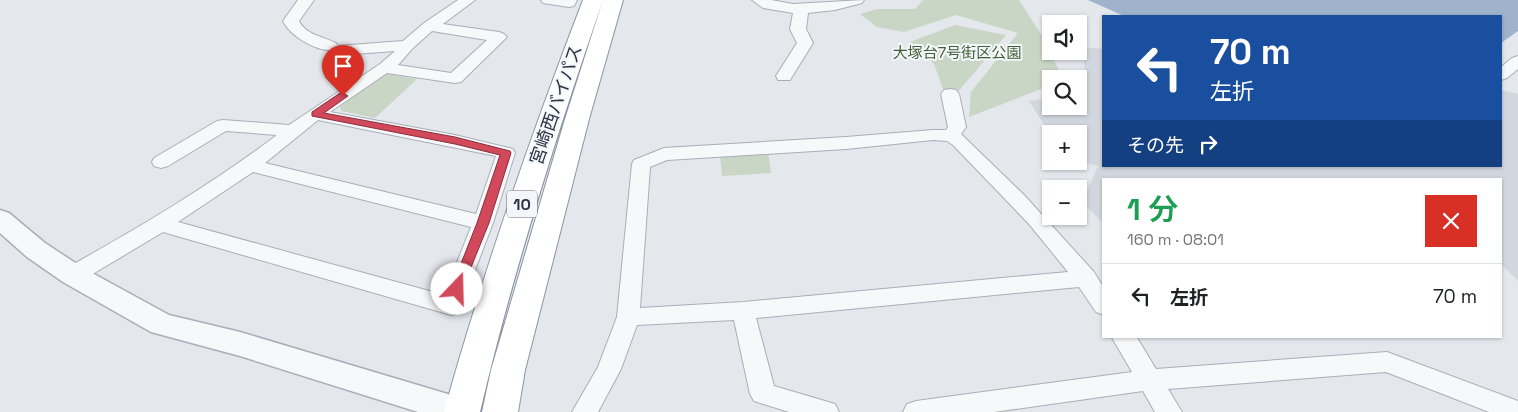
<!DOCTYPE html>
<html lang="ja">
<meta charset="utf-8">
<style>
:root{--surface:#fff;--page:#f6f6f6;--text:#202124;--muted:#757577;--line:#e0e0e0}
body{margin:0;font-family:"Space Grotesk","Noto Sans JP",sans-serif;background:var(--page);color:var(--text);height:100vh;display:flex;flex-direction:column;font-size:19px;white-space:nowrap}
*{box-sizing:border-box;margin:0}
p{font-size:16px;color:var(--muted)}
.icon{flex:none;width:28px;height:28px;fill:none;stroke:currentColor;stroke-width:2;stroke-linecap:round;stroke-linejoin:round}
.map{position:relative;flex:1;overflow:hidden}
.panel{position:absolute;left:1102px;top:178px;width:400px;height:160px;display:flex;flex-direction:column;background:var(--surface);border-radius:0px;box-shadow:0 1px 4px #0004}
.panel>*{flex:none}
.hud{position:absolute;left:1102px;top:15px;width:400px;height:152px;border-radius:0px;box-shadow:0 1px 4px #0004;background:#1a4fa0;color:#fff;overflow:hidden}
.controls{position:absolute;left:1042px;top:15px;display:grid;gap:10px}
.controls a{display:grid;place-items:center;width:45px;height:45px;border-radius:0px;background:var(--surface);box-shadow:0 1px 4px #0004;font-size:25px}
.pin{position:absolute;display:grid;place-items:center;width:42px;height:42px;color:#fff;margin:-51px -21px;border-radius:50% 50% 50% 0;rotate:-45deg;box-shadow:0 0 5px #0007}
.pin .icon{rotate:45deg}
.me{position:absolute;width:55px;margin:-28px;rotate:21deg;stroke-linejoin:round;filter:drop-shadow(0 0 4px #0008)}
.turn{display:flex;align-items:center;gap:18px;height:105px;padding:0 25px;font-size:22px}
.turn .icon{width:65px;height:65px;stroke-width:2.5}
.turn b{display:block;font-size:35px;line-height:42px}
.then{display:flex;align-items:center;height:48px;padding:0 25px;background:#0003;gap:10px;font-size:19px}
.round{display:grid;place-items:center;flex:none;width:52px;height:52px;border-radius:0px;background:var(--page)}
.head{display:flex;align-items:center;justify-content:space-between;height:85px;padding:0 25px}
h1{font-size:30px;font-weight:600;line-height:38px;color:#1e9e55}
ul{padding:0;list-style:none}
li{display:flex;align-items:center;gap:15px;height:65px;padding:0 25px;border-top:1px solid var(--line)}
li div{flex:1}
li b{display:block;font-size:19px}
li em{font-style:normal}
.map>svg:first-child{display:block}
.built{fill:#d2d6de}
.green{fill:#c9d6c5}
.water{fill:#9fb4cc}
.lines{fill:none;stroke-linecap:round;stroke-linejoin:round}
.minor-casing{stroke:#a9aeb7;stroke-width:2}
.tertiary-casing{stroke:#a9aeb7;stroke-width:3}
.trunk-casing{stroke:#8b94a3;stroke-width:2}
.minor{fill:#f7f8fa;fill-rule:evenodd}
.tertiary{fill:#f7f8fa;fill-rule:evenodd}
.trunk{fill:#fff;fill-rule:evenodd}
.route{fill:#d1495b;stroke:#882f3b}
.labels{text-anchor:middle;stroke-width:4;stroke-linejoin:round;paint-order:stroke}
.far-park-label{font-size:15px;fill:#3f6138;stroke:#f4f6f9}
.shield{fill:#f4f6f9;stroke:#676e7b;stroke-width:1}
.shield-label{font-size:16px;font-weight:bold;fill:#2b3445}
.street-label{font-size:18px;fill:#2b3445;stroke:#f4f6f9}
</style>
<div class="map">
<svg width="1518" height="412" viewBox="0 0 1518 412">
<rect width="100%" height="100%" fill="#e4e7ec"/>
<path class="built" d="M1083 47 1104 49V166H1501V90L1518 94V281L1501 264V179H1104V224L1082 202 1098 166 1078 161 1079 134H1051V136L1029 101 1051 98V106H1079V94L1086 93Z"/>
<path class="green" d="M923 0H1019L1044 39 1063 79H1051V85L969 117 971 92 1018 33 956 15 904 32 877 27 860 14 878 9H915Z
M955 25 1006 35 957 93 945 94 934 64 910 42Z
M387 74 417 79 375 118 341 111 340 107 381 75Z
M768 152 771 173 722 176 720 155Z"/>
<path class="water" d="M1088 0H1518V31L1501 43V16H1124Z"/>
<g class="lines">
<defs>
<path id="minor" d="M298 0H314L299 21C305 34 323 37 336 43L338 46 403 41 424 23 458 0H475L443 24 499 32 504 34 507 37 461 82 455 83 387 73 330 112 455 135 513 149 515 153 493 223 459 312 451 315 163 232 81 281 73 283 65 281 62 275 65 269C138 228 210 186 277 135L226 131 168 166 161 168 154 166 152 162 154 158 217 121 223 120 289 125 380 64 395 51 341 55 335 53 333 50C317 52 290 36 283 21ZM432 31 487 40 451 73 398 65 413 48ZM318 120 496 156 476 214 265 163ZM253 172 471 227 444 295 178 222Z
M541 0H577L574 6 569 7 543 3Z
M752 0H771L793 4 864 0 862 3 835 10 808 13 806 29 813 43 790 80H778L776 76 797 43 790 29 793 13 763 8Z
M1518 56V69L1507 78 1501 80V67L1512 58Z
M950 89 956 90 959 94 966 127 961 134 1024 195 1094 272 1104 288V315L1096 312 1079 287 756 318 774 386 835 404 839 412H789L754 401 750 394 734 320 637 325 621 369 598 412H572L598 367 617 317 632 164 634 160 664 148 846 137 933 130H946L948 127 941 94 944 90ZM933 140 947 141 953 145 1029 224 1068 272 743 302 640 308 650 167 667 160 846 149Z
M1111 336H1136L1156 369 1387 352 1518 401V412H1489L1386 372 1168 389 1182 412H1155L1143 391 994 412H903L907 404 916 401 1132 372Z"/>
<path id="tertiary" d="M0 210 9 213 45 243 83 268 169 315 240 332 461 398 472 402 477 412H418L240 356 151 332 63 282 27 257 0 233Z"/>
<path id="trunk" d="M583 0H603C556 136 513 272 480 412H444C483 272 531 135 583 0Z
M603 0H623L589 119 525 370 518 412H482L491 370 565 119Z"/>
</defs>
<use href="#minor" class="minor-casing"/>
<use href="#tertiary" class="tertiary-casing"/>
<use href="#trunk" class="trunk-casing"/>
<use href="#minor" class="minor"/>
<use href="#tertiary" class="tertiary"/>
<use href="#trunk" class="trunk"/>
</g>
<path class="route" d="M340 93H343L348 96 324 113 455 137 510 151 511 153 489 223 461 292H453L451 289 477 223 500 155 455 144 312 116V112Z"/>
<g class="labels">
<g class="far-park-label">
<text x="957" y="58">大塚台7号街区公園</text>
</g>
<rect class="shield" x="507" y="190.5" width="30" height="27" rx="4"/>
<g class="shield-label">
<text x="522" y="210">10</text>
</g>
<g class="street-label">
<text transform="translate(556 105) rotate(-71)" y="6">宮崎西バイパス</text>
</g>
</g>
</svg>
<div class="controls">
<a><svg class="icon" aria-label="sound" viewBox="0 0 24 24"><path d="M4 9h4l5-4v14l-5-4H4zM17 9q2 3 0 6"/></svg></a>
<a><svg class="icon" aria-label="search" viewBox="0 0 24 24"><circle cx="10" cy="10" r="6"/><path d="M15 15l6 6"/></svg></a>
<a>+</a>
<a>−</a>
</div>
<div class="pin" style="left:343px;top:96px;background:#d93025"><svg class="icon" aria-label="arrive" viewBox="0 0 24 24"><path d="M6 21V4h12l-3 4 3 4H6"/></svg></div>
<svg class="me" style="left:457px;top:289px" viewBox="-20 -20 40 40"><circle r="19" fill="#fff"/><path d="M0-13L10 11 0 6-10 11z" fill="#d1495b"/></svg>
<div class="hud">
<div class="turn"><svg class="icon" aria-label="left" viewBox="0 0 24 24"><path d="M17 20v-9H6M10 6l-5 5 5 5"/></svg><div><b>70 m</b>左折</div></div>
<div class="then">その先<svg class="icon" aria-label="right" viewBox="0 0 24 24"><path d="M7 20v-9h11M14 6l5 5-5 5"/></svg></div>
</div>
<section class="panel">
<div class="head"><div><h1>1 分</h1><p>160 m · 08:01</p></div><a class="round" style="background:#d93025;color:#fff"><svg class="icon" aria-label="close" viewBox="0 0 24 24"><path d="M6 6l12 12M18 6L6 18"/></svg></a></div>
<ul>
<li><svg class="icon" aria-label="left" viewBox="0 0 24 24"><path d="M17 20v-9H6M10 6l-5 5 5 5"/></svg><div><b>左折</b></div><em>70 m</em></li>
</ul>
</section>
</div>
